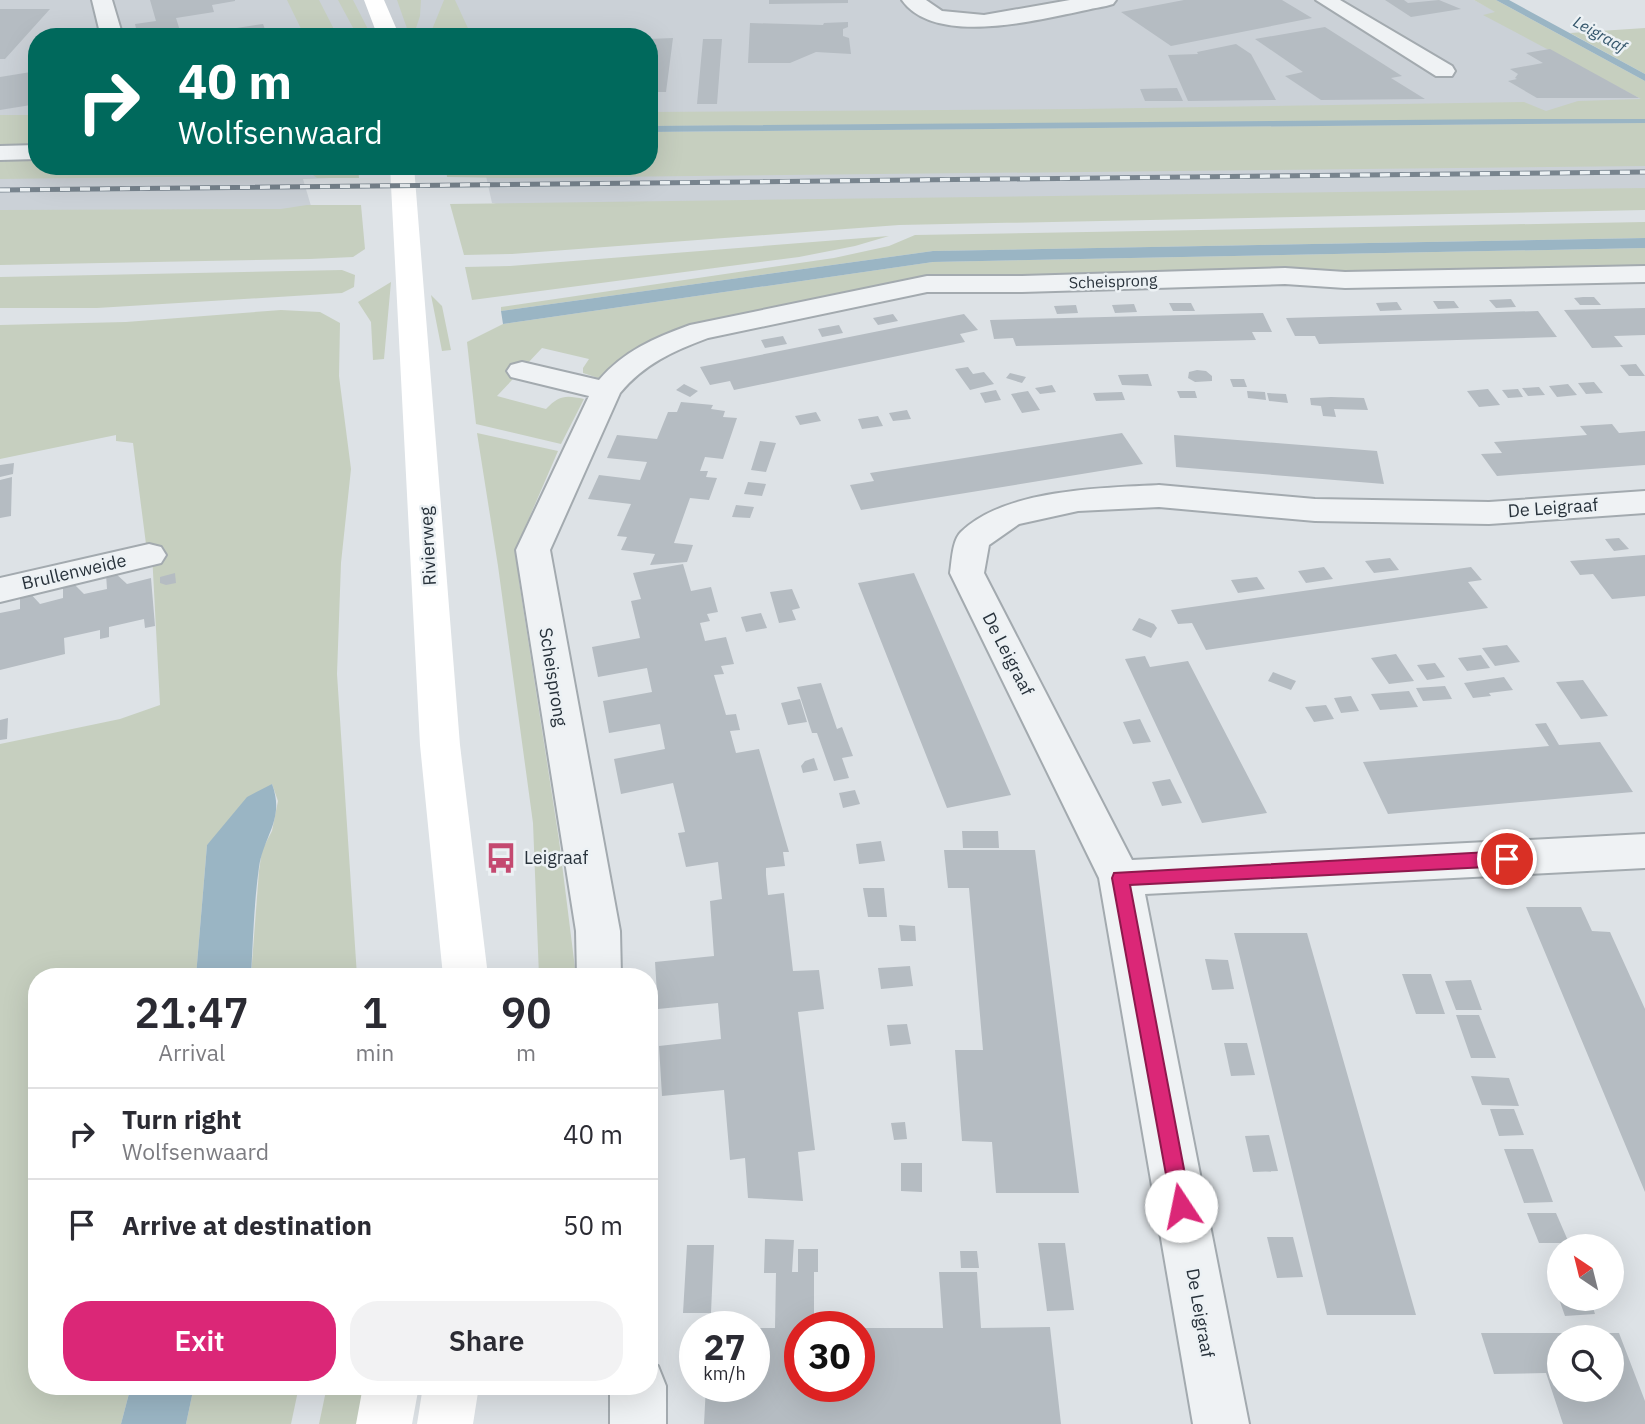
<!DOCTYPE html>
<style>
:root{--surface:#fff;--page:#f2f2f3;--text:#2b2b33;--muted:#7c7c81;--line:#e1e1e2;--accent:#db2777}
body{margin:0;font-family:"IBM Plex Sans",sans-serif;background:var(--page);color:var(--text);height:100vh;display:flex;flex-direction:column;font-size:26px;white-space:nowrap}
*{box-sizing:border-box;margin:0}
p{font-size:23px;color:var(--muted)}
.icon{flex:none;width:38px;height:38px;fill:none;stroke:currentColor;stroke-width:2;stroke-linecap:round;stroke-linejoin:round}
.map{position:relative;flex:1;overflow:hidden}
.side{position:absolute;left:28px;top:968px;width:630px;height:427px;display:flex;flex-direction:column;background:var(--surface);border-radius:28px;box-shadow:0 7px 28px #0002}
.side>*{flex:none}
.hud{position:absolute;left:28px;top:28px;width:630px;height:147px;border-radius:28px;box-shadow:0 7px 28px #0002;background:#00695c;color:#fff;overflow:hidden}
.needle{width:46px;rotate:325deg}
.buttons{position:absolute;left:1547px;top:1234px;display:grid;gap:14px}
.buttons a{display:grid;place-items:center;width:77px;height:77px;border-radius:50%;background:var(--surface);box-shadow:0 7px 28px #0002;font-size:35px}
.speed{position:absolute;left:679px;top:1311px;display:flex;gap:14px;font-size:35px;font-weight:700;text-align:center}
.speed>*{display:grid;place-content:center;width:91px;height:91px;border-radius:50%;background:var(--surface);box-shadow:0 7px 28px #0002;line-height:1}
.speed small{font-size:18px;font-weight:400}
.speed .limit{border:10px solid #d22;background:#fff;color:#111}
.pin{position:absolute;display:grid;place-items:center;width:60px;height:60px;color:#fff;margin:-30px;border:4px solid #fff;border-radius:50%;box-shadow:0 2px 7px #0007}
.me{position:absolute;width:77px;margin:-38px;rotate:349deg;stroke-linejoin:round;filter:drop-shadow(0 0 5px #0008)}
.turn{display:flex;align-items:center;gap:24px;height:147px;padding:0 35px;font-size:32px}
.turn .icon{width:91px;height:91px;stroke-width:2.5}
.turn b{display:block;font-size:49px;line-height:60px}
.eta{display:flex;justify-content:space-evenly;align-items:center;height:119px;text-align:center}
.eta b{font-size:42px;font-weight:600;line-height:49px}
.action{display:flex;gap:14px;margin-top:auto;padding:14px 35px}
.action a{flex:1;height:80px;border-radius:28px;background:var(--accent);color:#fff;font-size:28px;font-weight:600;line-height:80px;text-align:center}
.action a+a{background:var(--page);color:var(--text)}
ul{padding:0;list-style:none}
li{display:flex;align-items:center;gap:21px;height:91px;padding:0 35px;border-top:2px solid var(--line)}
li div{flex:1}
li b{display:block;font-size:26px}
li em{font-style:normal}
.map>svg:first-child{display:block}
.built{fill:#cbd1d7}
.green{fill:#c6cfbf}
.water{fill:#9ab5c4}
.building{fill:#b5bcc2;fill-rule:evenodd}
.lines{fill:none;stroke-linecap:round;stroke-linejoin:round}
.street-casing{stroke:#a3aaaf;stroke-width:4}
.street{fill:#eff2f4;fill-rule:evenodd}
.secondary{fill:#fff;fill-rule:evenodd}
.rail-casing{stroke:#78848e;stroke-width:5}
.rail{stroke:#ecf1f4;stroke-width:3.5;stroke-dasharray:10;stroke-linecap:butt}
.route{fill:#db2777;stroke:#8e194d;stroke-width:2}
.labels{text-anchor:middle;stroke-width:5;stroke-linejoin:round;paint-order:stroke}
.far-water-label{font-size:16px;font-style:italic;fill:#35576c;stroke:#ecf1f4}
.far-street-label{font-size:16px;fill:#28323b;stroke:#ecf1f4}
.street-label{font-size:18px;fill:#28323b;stroke:#ecf1f4}
.poi-label{font-size:18px;fill:#28323b;stroke:#ecf1f4;text-anchor:start}
</style>
<div class="map">
<svg width="1645" height="1424" viewBox="0 0 1645 1424">
<rect width="100%" height="100%" fill="#dde2e6"/>
<path class="built" d="M0 0H1474L1645 94V133L649 129V37H37V115H0Z
M1645 150V203L505 206 492 203 486 176 502 166Z
M0 159 37 166H332L331 178 303 179 311 206 0 261Z"/>
<path class="green" d="M287 0H319L338 37H305Z
M338 0H353L372 37H358Z
M397 0H421L420 16 413 37H410Z
M444 0H455L472 37H429Z
M1474 0H1496L1645 81V119L649 126V112L1080 109 1524 102 1546 111 1578 101 1641 99 1483 15 1495 12Z
M1645 28V74L1570 33Z
M0 115H37V149H0Z
M1645 123V166L507 178 447 177 446 166H649V132Z
M0 156H37V166H358L359 178H317L313 175 0 179Z
M1645 188V210L899 225 512 254 464 255 450 204Z
M307 205H361L365 249 353 257 310 259 0 265V210L281 209Z
M1645 222V238L933 251 501 311V307L834 258 889 246 915 235Z
M889 236 855 246 799 257 472 300 465 267 510 266Z
M1645 248V266L912 281 706 321 636 348 609 373 598 378 583 373V368L589 359 542 348 497 396 546 409C559 395 566 395 584 399L561 444 476 424 467 342 503 324 933 262Z
M342 270 355 275 354 287 342 293 97 308H0V277Z
M391 282 384 359 373 360 371 322 358 302Z
M431 295 442 306 451 350 442 351Z
M281 310 320 312 340 323 339 376 351 469 341 563 337 674 357 976H251L259 871 262 850 272 831 278 801 272 784 207 845 196 976H37V1386H131L121 1424H0V744L120 719 160 705 152 553 146 544 133 443 116 441V435L0 459V325L126 322Z
M477 433 558 451 517 546 519 581 559 840 576 976H539L533 823 498 566Z
M194 1386H299L291 1424H186Z
M327 1386H364L358 1424H319Z"/>
<path class="water" d="M1496 0H1509L1645 74V81Z
M1516 119H1645V123L649 132V126Z
M1645 238V248L933 262 503 324 501 311 933 251Z
M272 784C285 819 264 835 259 867 254 903 253 940 251 976H196L207 845 247 797Z
M131 1386H194L186 1424H121Z"/>
<path class="building" d="M150 0H235V1L212 5 214 12 176 18 182 37H138L135 24 156 21Z
M769 0H848V3L769 4Z
M1184 0H1282L1312 18 1171 46 1121 12Z
M1385 0H1404L1408 3 1439 0 1461 9 1411 17Z
M0 9H50L5 59H0Z
M848 22V27L843 29V36L849 38 851 54 816 52 790 63H748L750 23 823 25 824 23Z
M263 24 268 37H233L230 29Z
M1325 27 1402 76 1391 78 1425 99 1321 100 1285 76 1303 72 1255 39Z
M673 38 666 92H649V39Z
M703 39H722L717 104H697Z
M1236 44 1251 54 1276 100 1188 101 1168 55 1198 54 1197 52Z
M1550 49 1639 98H1537L1508 81 1517 79 1515 78 1518 74 1510 69 1543 63 1526 53Z
M37 71V104L0 110V77Z
M1177 88 1183 101H1145L1140 89Z
M1583 297H1594L1601 305H1580L1574 298Z
M1511 299 1516 307 1496 308 1489 300Z
M1433 301H1454L1459 308 1438 309Z
M1397 302 1402 310 1380 311 1376 303Z
M1169 303H1191L1195 311H1173Z
M1134 304 1137 312 1115 313 1112 305Z
M1076 305 1078 313 1057 314 1054 306Z
M1645 308V335L1614 336 1623 347 1592 348 1564 310Z
M1538 311 1557 337 1319 344 1315 336H1295L1286 318Z
M1263 313 1272 332H1252L1256 340 1016 346 1013 338 994 339 990 320Z
M893 314 898 321 878 325 873 318Z
M964 314 978 330 960 334 965 342 734 390 730 381 710 385 700 367Z
M839 325 843 333 822 337 818 329Z
M783 336 787 344 765 348 761 340Z
M1636 364 1645 376H1629L1620 365Z
M968 367 973 374 984 372 994 384 970 390 955 369Z
M1197 370 1206 371 1212 376V381L1195 382 1188 378 1189 372Z
M1010 373 1026 377 1022 383 1006 378Z
M1148 374 1152 386 1122 385 1118 375Z
M1230 379H1244L1247 387H1233Z
M1594 382 1603 393 1586 394 1578 383Z
M684 384 698 391 690 397 676 390Z
M1568 384 1577 395 1557 397 1549 386Z
M1052 385 1056 392 1040 394 1035 388Z
M1539 387 1545 395 1528 396 1522 388Z
M1488 389 1500 405 1479 407 1467 391Z
M1518 389 1523 397 1508 398 1502 390Z
M996 390 1001 400 985 403 980 393Z
M1028 391 1040 410 1022 413 1011 394Z
M1177 391H1195L1197 398H1180Z
M1247 391 1265 392 1266 400 1248 398Z
M1122 392 1125 400 1096 401 1093 393Z
M1267 393 1286 394 1288 403 1269 401Z
M1331 397 1364 398 1368 410 1334 409 1336 417 1323 416 1321 406 1311 405 1310 398Z
M681 402 713 405 711 409 725 411 723 417 737 418 723 459 705 457 700 471H708L706 477 717 478 709 500 690 498 674 543 693 545 687 562 650 565 655 554 621 550 627 537 617 536 631 504 588 499 599 475 640 480 647 462 607 458 617 435 657 439 668 412H677Z
M907 410 911 419 893 421 889 413Z
M816 412 821 421 800 425 795 416Z
M878 416 883 426 862 429 858 419Z
M1612 424 1619 433 1645 431V465L1497 476 1481 454 1502 453 1494 442 1587 435 1580 426Z
M1122 433 1143 464 861 510 850 485 874 481 870 473Z
M1174 435 1377 451 1384 484 1176 467Z
M760 441 776 443 766 472 751 470Z
M14 463 13 474 0 477V465Z
M12 477 11 516 0 518V480Z
M748 482 766 484 762 496 744 494Z
M736 505 754 507 750 518 732 517Z
M1619 538 1629 549 1614 551 1605 539Z
M1645 555V596L1612 599 1593 574 1580 575 1570 561Z
M1390 558 1399 570 1374 573 1365 561Z
M683 564 691 591 711 587 718 612 707 614 710 621 700 623 705 641 726 637 734 664 721 666 724 674 714 675 726 715 736 714 740 730 730 731 736 753 759 749 789 852H783L785 866 766 868V875L768 895 784 893 793 971 819 970 824 1009 798 1012 815 1150 798 1152 803 1201 748 1198 745 1158 730 1160 724 1090 662 1096 659 1046 721 1039 718 1003 658 1009 655 962 714 956 710 901 722 899 718 862 686 867 678 833 685 832 673 783 621 794 614 759 665 749 660 724 609 733 603 701 652 692 647 668 598 677 592 647 640 638 631 601 641 599 633 573Z
M1324 567 1333 579 1306 583 1298 571Z
M1471 567 1482 580 1468 582 1488 608 1206 650 1192 623 1178 624 1171 610Z
M114 572 127 584 151 578 155 626 145 628 144 619 109 627V637L100 639V630L64 638 65 654 0 670V613L20 609V594L29 592 40 604 63 598V584L72 582 84 594 107 589 106 574Z
M175 573 176 583 166 585 160 583V577Z
M914 573 971 703 1011 795 947 808 858 583Z
M1257 577 1265 589 1238 593 1231 580Z
M792 589 800 608 792 610 796 620 779 623 770 592Z
M761 613 767 628 746 632 741 617Z
M1139 618 1154 624 1157 628 1151 638 1132 630Z
M1507 645 1520 662 1495 666 1482 648Z
M1396 654 1414 681 1389 684 1371 658Z
M1481 655 1490 668 1467 671 1458 658Z
M1145 656 1150 667 1188 661 1267 813 1202 823 1125 659Z
M1435 663 1445 677 1427 680 1417 665Z
M1273 672 1296 681 1291 690 1268 681Z
M1504 677 1513 690 1489 693 1491 696 1473 698 1464 683Z
M1583 680 1608 716 1581 719 1556 682Z
M821 683 837 729 842 727 853 756 842 758 849 778 834 781 817 733H812L797 687Z
M1445 686 1452 699 1423 701 1416 688Z
M1409 691 1418 707 1380 710 1371 694Z
M1351 696 1359 711 1341 713 1334 698Z
M800 699 807 722 788 725 781 703Z
M1326 705 1334 719 1314 722 1305 707Z
M8 718 7 739 0 740V720Z
M1140 719 1151 742 1133 744 1123 722Z
M1546 723 1559 745 1600 742 1633 792 1388 814 1363 762 1549 746 1535 724Z
M814 758 818 770 803 773 801 766 805 761Z
M1170 779 1182 803 1162 806 1152 782Z
M855 790 860 804 843 808 839 793Z
M962 831H998L999 848H963Z
M881 841 885 861 859 864 856 844Z
M944 850H1035L1079 1193H996L992 1142 962 1141 955 1050H983L969 888H948Z
M863 888H884L887 917H868Z
M1526 907H1581L1592 931 1610 932 1645 1009V1192Z
M899 925 915 926 916 941H901Z
M1234 933H1307L1416 1315H1327Z
M1205 959 1228 960 1234 989 1212 990Z
M910 966 913 986 881 989 878 968Z
M1402 974H1431L1445 1014H1416Z
M1471 980 1482 1010H1456L1445 981Z
M1456 1015H1479L1496 1058H1471Z
M907 1024 911 1044 890 1046 887 1025Z
M1224 1043H1247L1255 1075 1231 1076Z
M1471 1076 1509 1078 1519 1106 1482 1105Z
M1490 1109H1514L1524 1135 1499 1136Z
M905 1122 907 1139 894 1140 891 1123Z
M1269 1135 1278 1171 1253 1172 1245 1136Z
M1504 1149H1533L1553 1202 1524 1203Z
M901 1163H922V1192L901 1191Z
M1527 1213H1556L1569 1243H1539Z
M1267 1237H1293L1303 1277 1277 1278Z
M765 1239 794 1240 792 1272H798V1249H818V1272H814V1326H800V1386H859V1328H943L939 1272H977L981 1328 1050 1327 1061 1424H704L706 1386H754V1328H775L776 1273H764Z
M1038 1243H1065L1074 1310 1047 1311Z
M687 1245H714L711 1313H683Z
M960 1251H977L979 1268H961Z
M1554 1285H1559V1298H1590L1595 1314 1565 1316Z
M1481 1333H1619L1645 1401V1424H1563L1546 1373 1494 1374ZM1559 1337H1612V1390H1559Z"/>
<g class="lines">
<defs>
<path id="street" d="M92 0H112L123 37H101Z
M902 0H926L942 11 984 15 1070 0H1116L1113 4 1106 6C1055 15 938 51 902 0Z
M1316 0H1340L1452 66 1455 71 1452 76H1436Z
M37 145V159L0 160V146Z
M1645 266V282L1345 288 1285 284 1022 292H927L708 338C673 351 644 364 620 393L550 550 620 931 621 976H577L576 931 516 550 589 396 511 377 507 371 511 365 522 362 599 380C624 351 654 338 690 325L927 276H1022L1285 268 1345 272Z
M1159 485 1315 499 1489 502 1645 491V513L1489 524 1315 521 1159 507 1078 511 1019 524 989 545 984 573 1132 860 1645 834V868L1145 894 1249 1424H1193L1099 878 950 573C952 561 952 541 961 532 1005 489 1102 488 1159 485Z
M149 544 161 547 166 555 161 563 0 602V578Z
M649 1363 658 1366 666 1386V1424H610V1386H649Z"/>
</defs>
<use href="#street" class="street-casing"/>
<use href="#street" class="street"/>
<path class="secondary" d="M364 0H384L400 37H378Z
M390 166H414L460 745 488 976H443L420 745Z
M363 1386H419L412 1424H356Z
M423 1386H479L473 1424H417Z"/>
<defs>
<path id="rail" d="M0 190 1645 172"/>
</defs>
<use href="#rail" class="rail-casing"/>
<use href="#rail" class="rail"/>
</g>
<path class="route" d="M1507 851 1513 854 1516 859 1513 864 1507 866 1130 885 1191 1206 1188 1213 1181 1216 1173 1213 1112 878 1114 873Z"/>
<defs>
<symbol id="bus-bare" viewBox="-9 -9 18 18"><path d="M-5-6H5V4H4V6H2V4H-2V6H-4V4H-5ZM-3.5-4V0h7V-4ZM-3.5 1.2v1.5H-2V1.2ZM2 1.2v1.5H3.5V1.2Z" fill="#c44970" stroke="#ecf1f4" stroke-width="2.5" paint-order="stroke"/></symbol>
</defs>
<g fill-rule="evenodd">
<use href="#bus-bare" x="479" y="836" width="44" height="44"/>
</g>
<g class="labels">
<g class="far-water-label">
<text transform="translate(1600 34) rotate(29)" y="6">Leigraaf</text>
</g>
<g class="far-street-label">
<text transform="translate(1113 281) rotate(-2)" y="6">Scheisprong</text>
</g>
<g class="street-label">
<text transform="translate(1553 508) rotate(-4)" y="6">De Leigraaf</text>
<text transform="translate(428 546) rotate(-93)" y="6">Rivierweg</text>
<text transform="translate(74 572) rotate(-13)" y="6">Brullenweide</text>
<text transform="translate(1008 654) rotate(63)" y="6">De Leigraaf</text>
<text transform="translate(553 677) rotate(81)" y="6">Scheisprong</text>
<text transform="translate(1200 1313) rotate(80)" y="6">De Leigraaf</text>
</g>
<g class="poi-label">
<text x="524" y="864">Leigraaf</text>
</g>
</g>
</svg>
<div class="buttons">
<a><svg class="needle" viewBox="-14 -14 28 28"><path d="M0-13l5 13h-10z" fill="#e53935"/><path d="M0 13l5-13h-10z" fill="#7c7c81"/></svg></a>
<a><svg class="icon" aria-label="search" viewBox="0 0 24 24"><circle cx="10" cy="10" r="6"/><path d="M15 15l6 6"/></svg></a>
</div>
<div class="speed"><div>27<small>km/h</small></div><div class="limit">30</div></div>
<div class="pin" style="left:1507px;top:859px;background:#d93025"><svg class="icon" aria-label="arrive" viewBox="0 0 24 24"><path d="M6 21V4h12l-3 4 3 4H6"/></svg></div>
<svg class="me" style="left:1181px;top:1206px" viewBox="-20 -20 40 40"><circle r="19" fill="#fff"/><path d="M0-13L10 11 0 6-10 11z" fill="#db2777"/></svg>
<div class="hud">
<div class="turn"><svg class="icon" aria-label="right" viewBox="0 0 24 24"><path d="M7 20v-9h11M14 6l5 5-5 5"/></svg><div><b>40 m</b>Wolfsenwaard</div></div>
</div>
<section class="side">
<div class="eta">
<div><b>21:47</b><p>Arrival</p></div>
<div><b>1</b><p>min</p></div>
<div><b>90</b><p>m</p></div>
</div>
<ul>
<li><svg class="icon" aria-label="right" viewBox="0 0 24 24"><path d="M7 20v-9h11M14 6l5 5-5 5"/></svg><div><b>Turn right</b><p>Wolfsenwaard</p></div><em>40 m</em></li>
<li><svg class="icon" aria-label="arrive" viewBox="0 0 24 24"><path d="M6 21V4h12l-3 4 3 4H6"/></svg><div><b>Arrive at destination</b></div><em>50 m</em></li>
</ul>
<div class="action"><a>Exit</a><a>Share</a></div>
</section>
</div>
